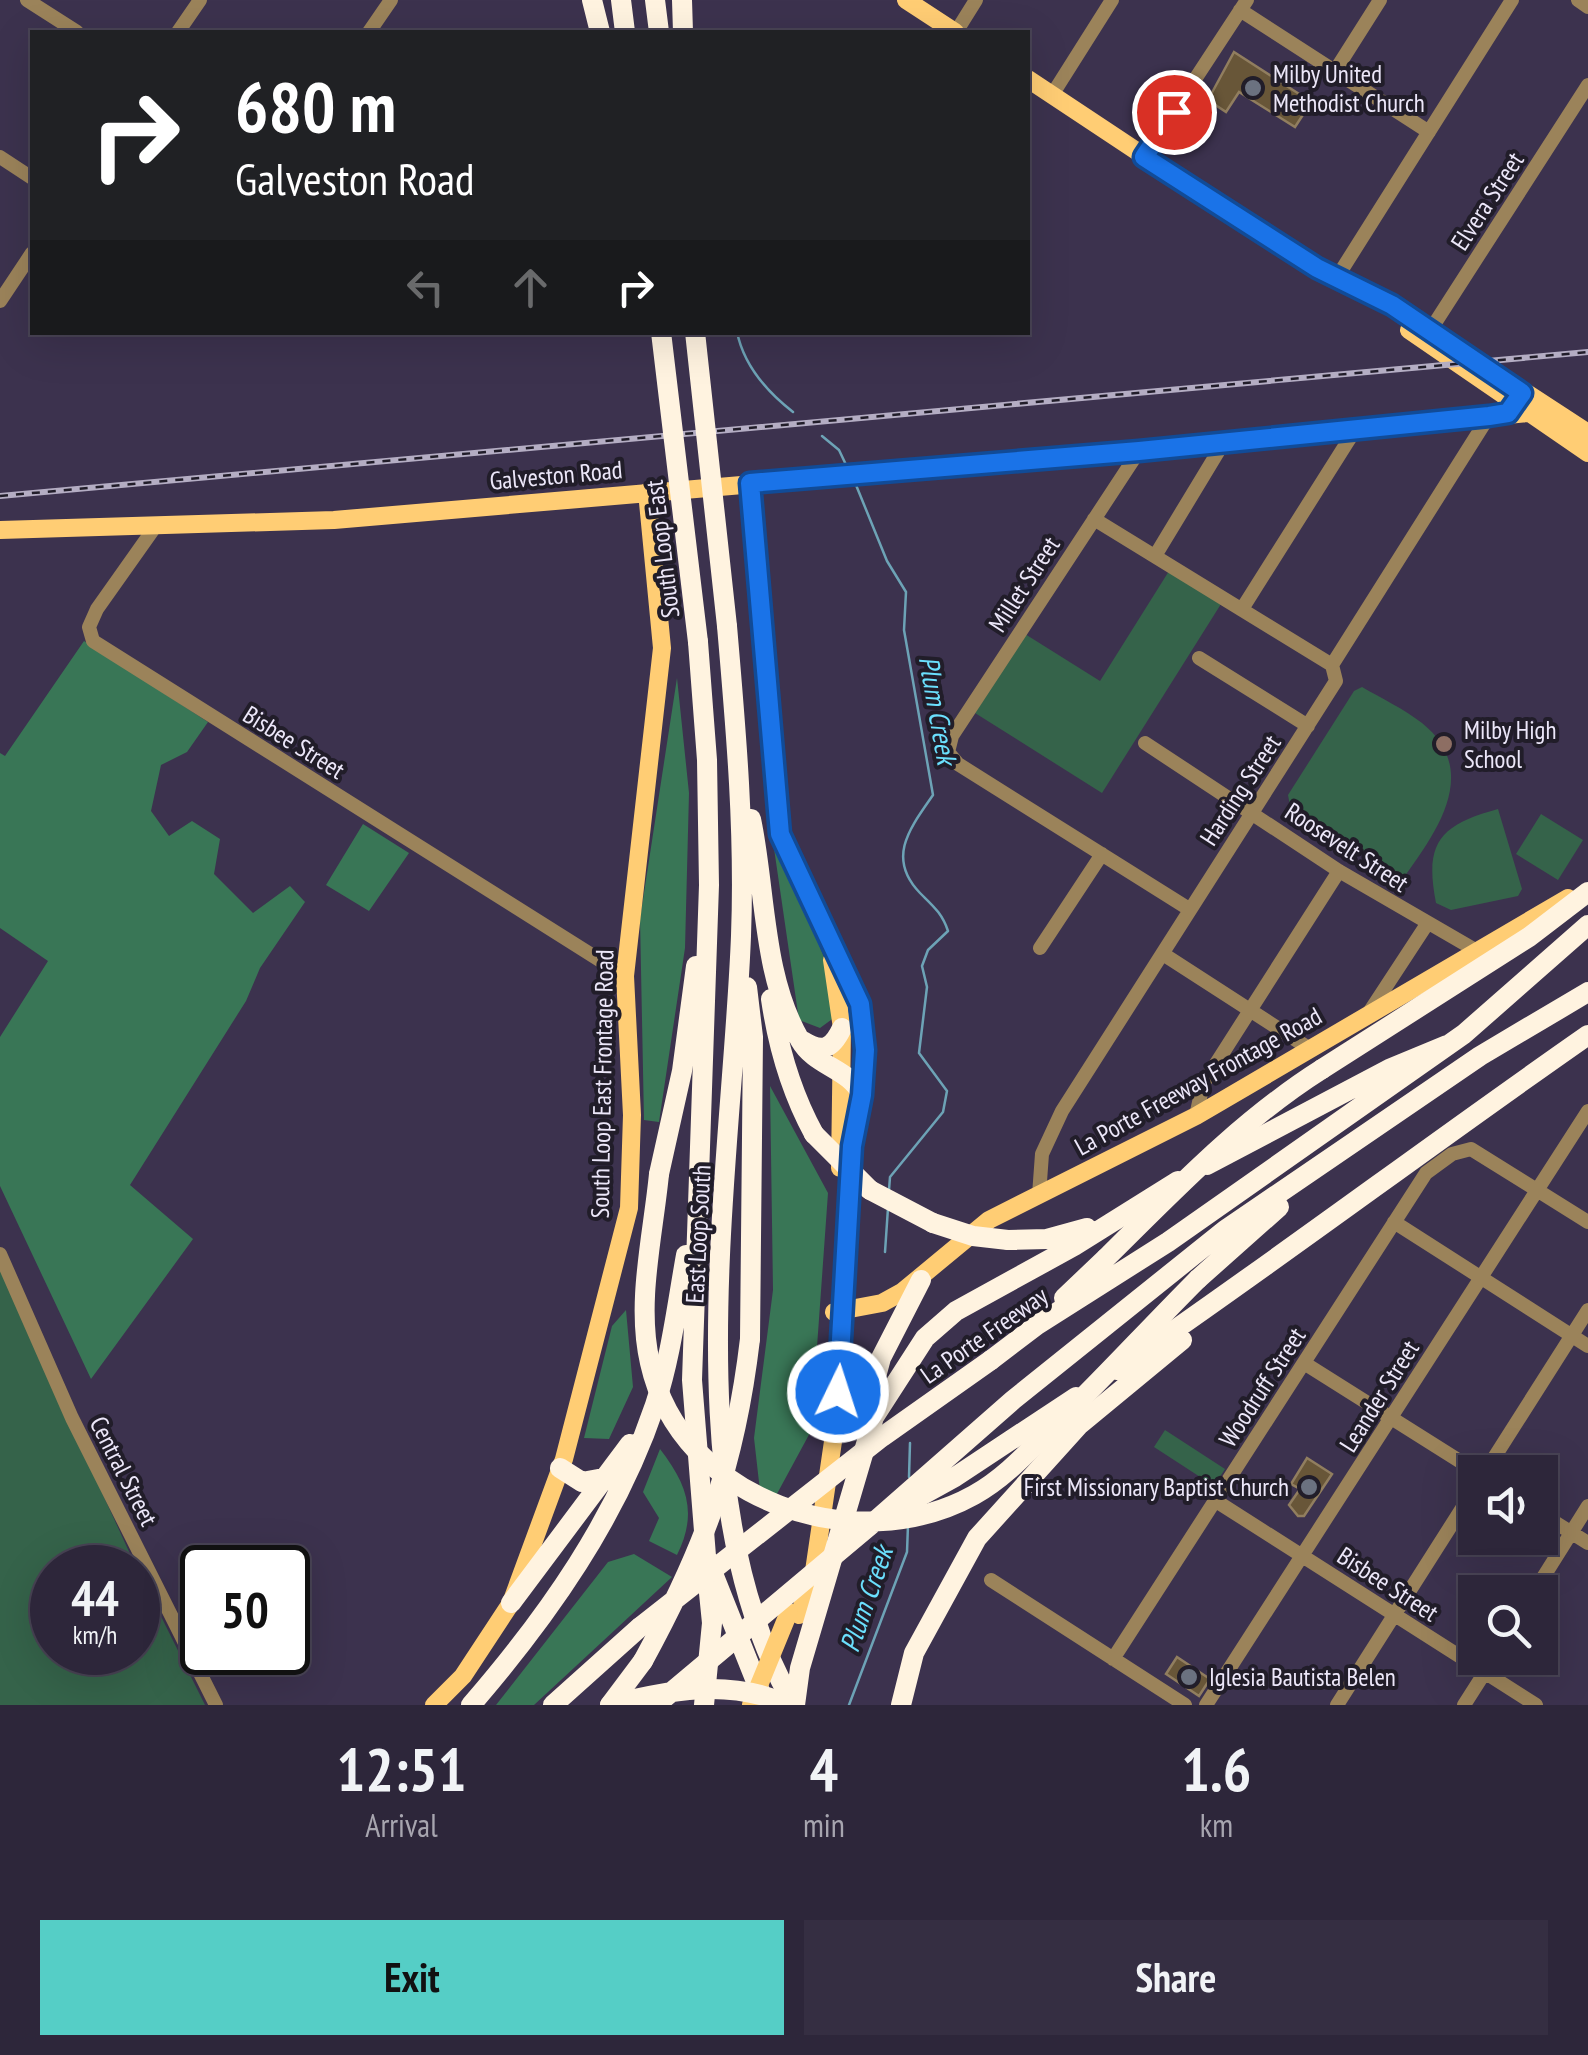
<!DOCTYPE html>
<style>
:root{--surface:#2d263a;--page:#352e42;--text:#f1f3f6;--muted:#a7a5af;--line:#484354;--accent:#55cec6}
body{margin:0;font-family:"PT Sans Narrow",sans-serif;background:var(--page);color:var(--text);height:100vh;display:flex;flex-direction:column;font-size:38px;white-space:nowrap}
*{box-sizing:border-box;margin:0}
p{font-size:32px;color:var(--muted)}
.icon{flex:none;width:55px;height:55px;fill:none;stroke:currentColor;stroke-width:2;stroke-linecap:round;stroke-linejoin:round}
.map{position:relative;height:1705px;overflow:hidden}
.side{display:flex;flex-direction:column;background:var(--surface);flex:1}
.side>*{flex:none}
.banner{position:absolute;left:30px;top:30px;width:1000px;height:305px;border-radius:0px;box-shadow:0 10px 40px #0002,0 0 0 2px var(--line);background:#202124;color:#fff;overflow:hidden}
.controls{position:absolute;left:1458px;top:1455px;display:grid;gap:20px}
.controls a{display:grid;place-items:center;width:100px;height:100px;border-radius:0px;background:var(--surface);box-shadow:0 10px 40px #0002,0 0 0 2px var(--line);font-size:50px}
.speed{position:absolute;left:30px;top:1545px;display:flex;gap:20px;font-size:50px;font-weight:700;text-align:center}
.speed>*{display:grid;place-content:center;width:130px;height:130px;border-radius:50%;background:var(--surface);box-shadow:0 10px 40px #0002,0 0 0 2px var(--line);line-height:1}
.speed small{font-size:25px;font-weight:400}
.speed .limit{border:5px solid #111;border-radius:15px;background:#fff;color:#111}
.pin{position:absolute;display:grid;place-items:center;width:85px;height:85px;color:#fff;margin:-42px;border:5px solid #fff;border-radius:50%;box-shadow:0 2px 10px #0007}
.me{position:absolute;width:110px;margin:-55px;rotate:4deg;stroke-linejoin:round;filter:drop-shadow(0 0 8px #0008)}
.turn{display:flex;align-items:center;gap:35px;height:210px;padding:0 40px;font-size:45px}
.turn .icon{width:130px;height:130px;stroke-width:2.5}
.turn b{display:block;font-size:70px;line-height:85px}
.lanes{display:flex;align-items:center;height:95px;padding:0 40px;background:#0003;justify-content:center;gap:50px;direction:ltr}
.lanes .off{opacity:.35}
.eta{display:flex;justify-content:space-evenly;align-items:center;height:170px;text-align:center}
.eta b{font-size:60px;font-weight:800;line-height:70px}
.cta{display:flex;gap:20px;margin-top:auto;padding:20px 40px}
.cta a{flex:1;height:115px;border-radius:0px;background:var(--accent);color:#111;font-size:40px;font-weight:800;line-height:115px;text-align:center}
.cta a+a{background:var(--page);color:var(--text)}
.map>svg:first-child{display:block}
.green{fill:#35634a}
.forest{fill:#397656}
.lines{fill:none;stroke-linecap:round;stroke-linejoin:round}
.stream{stroke:#6da3b6;stroke-width:2.5}
.building{fill:#685638;stroke:#917e5f;stroke-width:2.5}
.minor{stroke:#9b835a;stroke-width:14}
.major{stroke:#ffcd74;stroke-width:18}
.highway{stroke:#fff3e0;stroke-width:20}
.rail-casing{stroke:#b4adc3;stroke-width:6}
.rail{stroke:#211d29;stroke-width:2.5;stroke-dasharray:8;stroke-linecap:butt}
.major-bridge{stroke:#ffcd74;stroke-width:18}
.highway-bridge{stroke:#fff3e0;stroke-width:20}
.route-casing{stroke:#114b97;stroke-width:25}
.route{stroke:#1a73e8;stroke-width:18}
.worship-dot{fill:#6b7280;stroke:#211d29;stroke-width:4}
.education-dot{fill:#8d6e63;stroke:#211d29;stroke-width:4}
.labels{text-anchor:middle;stroke-width:8;stroke-linejoin:round;paint-order:stroke}
.poi-label{font-size:25px;fill:#ece7f9;stroke:#211d29;text-anchor:start}
.street-label{font-size:25px;fill:#ece7f9;stroke:#211d29}
.water-label{font-size:28px;font-style:italic;fill:#6be0fd;stroke:#211d29}
</style>
<div class="map">
<svg width="1588" height="1705" viewBox="0 0 1588 1705">
<rect width="100%" height="100%" fill="#3c324e"/>
<path class="green" d="M1169 571 1221 604 1102 793 975 713 1025 634 1100 681Z
M1362 687C1381 698 1404 709 1422 723 1483 772 1434 835 1402 880L1291 811 1288 795 1354 691Z
M1498 809 1522 889 1518 896 1451 910 1436 903C1424 842 1440 825 1498 809Z
M1541 814 1583 840 1558 880 1516 854Z
M0 1269 136 1567 52 1568V1652H138V1570L205 1705H0Z
M1165 1430 1225 1469 1214 1486 1154 1447Z"/>
<path class="forest" d="M84 641 208 722 187 752 161 765 151 811 169 836 192 821 220 839 214 874 253 913 290 886 305 902 260 968 246 1001 130 1185 193 1239 91 1379 0 1186V1037L48 961 0 928V753L5 756Z
M677 678 689 793 685 948 659 1122 644 1120 640 919Z
M769 814 830 973 835 1017 820 1028 799 1020Z
M363 824 409 853 369 911 326 885Z
M770 1086 828 1193 811 1431 772 1503 760 1491 754 1438 773 1290Z
M626 1310 633 1387 609 1439 584 1438 612 1326Z
M660 1449C687 1484 698 1513 677 1555L649 1541 659 1518 643 1492Z
M634 1554 672 1577 534 1705H496L608 1562Z"/>
<g class="lines">
<path class="stream" d="M737 332C744 366 766 391 793 412
M822 436 839 450 848 469
M856 485 887 561 906 592 904 630 933 795C910 828 886 858 920 893 933 906 942 913 948 931L928 950 922 966 927 987 919 1053 947 1091 943 1112 890 1177 889 1190
M885 1252 888 1208
M909 1477 910 1443
M849 1705 907 1552 908 1525"/>
</g>
<path class="building" d="M1234 52 1307 99 1303 105 1308 107 1295 127 1239 92 1226 112 1208 100Z
M1307 1458 1332 1474 1304 1516H1298L1289 1505 1300 1489 1291 1484Z
M1177 1657 1210 1679 1199 1696 1166 1674Z"/>
<g class="lines">
<path class="minor" d="M27 0 77 32
M1578 0 1588 7
M1240 10 1429 132
M178 32 200 0
M369 32 391 0
M956 32 976 0
M1335 71 1380 0
M1052 95 1112 0
M0 157 32 178
M1144 157 1247 0
M1336 279 1512 0
M0 301 32 253
M1426 337 1588 85
M1139 451 952 736 948 752 958 764 1189 909
M1094 519 1332 665
M155 527 97 609 89 627 93 641 625 976
M1155 556 1224 442
M1242 609 1355 430
M1199 658 1308 726
M1145 743 1339 871 1477 951
M1040 948 1102 854
M1163 954 1310 1049
M1370 1011 1427 924
M1196 1116 1203 1084 1339 871
M1039 1195 1042 1154 1062 1111 1336 681 1332 665 1489 416
M1394 1222 1588 1346
M0 1254 72 1418 216 1705
M1304 1363 1477 1472
M1485 1472 1588 1310
M1216 1501 1536 1705
M1540 1513 1588 1543
M991 1580 1185 1705
M1534 1592 1588 1506
M1113 1659 1426 1173 1452 1154 1471 1149 1588 1222
M1206 1705 1588 1111
M1337 1705 1475 1488
M1464 1705 1494 1658"/>
<path class="major" d="M906 0 955 32
M1028 79 1227 211 1336 279 1392 305 1588 433
M1409 330 1588 453
M750 483 781 834 860 1004 865 1050 862 1095 852 1147 836 1421 814 1571 799 1615
M0 530 334 520 1139 451 1527 413
M832 960 842 1028 840 1168
M834 1312 882 1303 902 1292 989 1220 1196 1116 1568 898
M434 1705 463 1676 511 1603 564 1459 629 1208 632 1115 625 976 662 648 647 492"/>
<path class="highway" d="M592 0 600 32
M621 0 625 32
M655 0 659 32
M682 0 683 32
M727 626C736 730 745 832 741 936 732 1168 671 1497 794 1705
M698 642 707 760 709 885 692 1380 706 1556 763 1699
M751 819C766 890 762 975 800 1040 815 1067 849 1068 862 1095
M747 987 753 1037 750 1339
M771 999C778 1047 790 1090 814 1134
M803 1041C823 1053 832 1049 842 1028
M1322 1069 1529 937 1588 892
M1207 1165 1389 1069 1447 1045
M659 1174 682 1071 696 966
M870 1190 933 1223
M1008 1240 1047 1239 1087 1228
M1198 1279 1279 1207
M1064 1298 1106 1258
M991 1360 1037 1325 1168 1242 1464 1034 1588 925
M1117 1370C1276 1261 1430 1145 1588 1035
M865 1418 881 1358 921 1280
M560 1468 582 1482 609 1477
M906 1504 955 1477 1076 1397
M874 1522 1013 1400 1225 1230 1480 1056 1588 992
M511 1603 630 1444
M471 1705C548 1616 617 1518 655 1405 671 1357 677 1305 686 1255
M553 1705 640 1627
M610 1705 643 1661
M704 1705 712 1623 708 1583
M795 1705 800 1668 874 1417 925 1338 956 1311 1074 1246 1178 1181
M901 1705 914 1653 977 1538 1079 1425 1182 1340"/>
<defs>
<path id="rail" d="M0 496 1588 352"/>
</defs>
<use href="#rail" class="rail-casing"/>
<use href="#rail" class="rail"/>
<path class="major-bridge" d="M751 1705 789 1612"/>
<path class="highway-bridge" d="M661 332 698 642
M695 332 727 626
M814 1134 870 1190
M659 1174C653 1236 636 1303 650 1363 681 1502 857 1560 974 1495 1003 1479 1026 1454 1049 1431 1100 1382 1148 1329 1198 1279
M933 1223 973 1236 1008 1240
M1106 1258C1175 1190 1240 1121 1322 1069
M640 1627 882 1437 991 1360
M643 1661C704 1549 735 1467 750 1339
M610 1705C668 1690 731 1678 788 1705
M656 1705 874 1522"/>
</g>
<g class="lines">
<defs>
<path id="route" d="M838 1392 852 1146 862 1095 865 1050 860 1004 780 834 750 483 1139 451 1489 416 1508 413 1522 393 1392 305 1317 268 1144 157 1174 112"/>
</defs>
<use href="#route" class="route-casing"/>
<use href="#route" class="route"/>
</g>
<g class="worship-dot">
<circle cx="1253" cy="88" r="10"/>
<circle cx="1309" cy="1487" r="10"/>
<circle cx="1189" cy="1677" r="10"/>
</g>
<circle class="education-dot" cx="1444" cy="744" r="10"/>
<g class="labels">
<g class="poi-label">
<text x="1273" y="83">Milby United<tspan x="1273" dy="29">Methodist Church</tspan></text>
<text x="1464" y="739">Milby High<tspan x="1464" dy="29">School</tspan></text>
<text x="1289" y="1496" text-anchor="end">First Missionary Baptist Church</text>
<text x="1209" y="1686">Iglesia Bautista Belen</text>
</g>
<g class="street-label">
<text transform="translate(1487 201) rotate(-57)" y="9">Elvera Street</text>
<text transform="translate(556 475) rotate(-5)" y="9">Galveston Road</text>
<text transform="translate(662 549) rotate(-97)" y="9">South Loop East</text>
<text transform="translate(1024 584) rotate(-57)" y="9">Millet Street</text>
<text transform="translate(294 742) rotate(32)" y="9">Bisbee Street</text>
<text transform="translate(1240 790) rotate(-57)" y="9">Harding Street</text>
<text transform="translate(1347 847) rotate(33)" y="9">Roosevelt Street</text>
<text transform="translate(1198 1081) rotate(-29)" y="9">La Porte Freeway Frontage Road</text>
<text transform="translate(602 1084) rotate(-89)" y="9">South Loop East Frontage Road</text>
<text transform="translate(698 1234) rotate(-87)" y="9">East Loop South</text>
<text transform="translate(984 1335) rotate(-35)" y="9">La Porte Freeway</text>
<text transform="translate(1262 1387) rotate(-57)" y="9">Woodruff Street</text>
<text transform="translate(1379 1396) rotate(-58)" y="9">Leander Street</text>
<text transform="translate(124 1471) rotate(63)" y="9">Central Street</text>
<text transform="translate(1388 1584) rotate(33)" y="9">Bisbee Street</text>
</g>
<g class="water-label">
<text transform="translate(938 710) rotate(80)" y="10">Plum Creek</text>
<text transform="translate(866 1599) rotate(-71)" y="10">Plum Creek</text>
</g>
</g>
</svg>
<div class="controls">
<a><svg class="icon" aria-label="sound" viewBox="0 0 24 24"><path d="M4 9h4l5-4v14l-5-4H4zM17 9q2 3 0 6"/></svg></a>
<a><svg class="icon" aria-label="search" viewBox="0 0 24 24"><circle cx="10" cy="10" r="6"/><path d="M15 15l6 6"/></svg></a>
</div>
<div class="speed"><div>44<small>km/h</small></div><div class="limit">50</div></div>
<div class="pin" style="left:1174px;top:112px;background:#d93025"><svg class="icon" aria-label="arrive" viewBox="0 0 24 24"><path d="M6 21V4h12l-3 4 3 4H6"/></svg></div>
<svg class="me" style="left:838px;top:1392px" viewBox="-20 -20 40 40"><circle r="17" fill="#1a73e8" stroke="#fff" stroke-width="3"/><path d="M0-11L8 9 0 5-8 9z" fill="#fff"/></svg>
<div class="banner">
<div class="turn"><svg class="icon" aria-label="right" viewBox="0 0 24 24"><path d="M7 20v-9h11M14 6l5 5-5 5"/></svg><div><b>680 m</b>Galveston Road</div></div>
<div class="lanes"><svg class="icon off" aria-label="left" viewBox="0 0 24 24"><path d="M17 20v-9H6M10 6l-5 5 5 5"/></svg><svg class="icon off" aria-label="ahead" viewBox="0 0 24 24"><path d="M12 20V5M6 11l6-6 6 6"/></svg><svg class="icon" aria-label="right" viewBox="0 0 24 24"><path d="M7 20v-9h11M14 6l5 5-5 5"/></svg></div>
</div>
</div>
<section class="side">
<div class="eta">
<div><b>12:51</b><p>Arrival</p></div>
<div><b>4</b><p>min</p></div>
<div><b>1.6</b><p>km</p></div>
</div>
<div class="cta"><a>Exit</a><a>Share</a></div>
</section>
